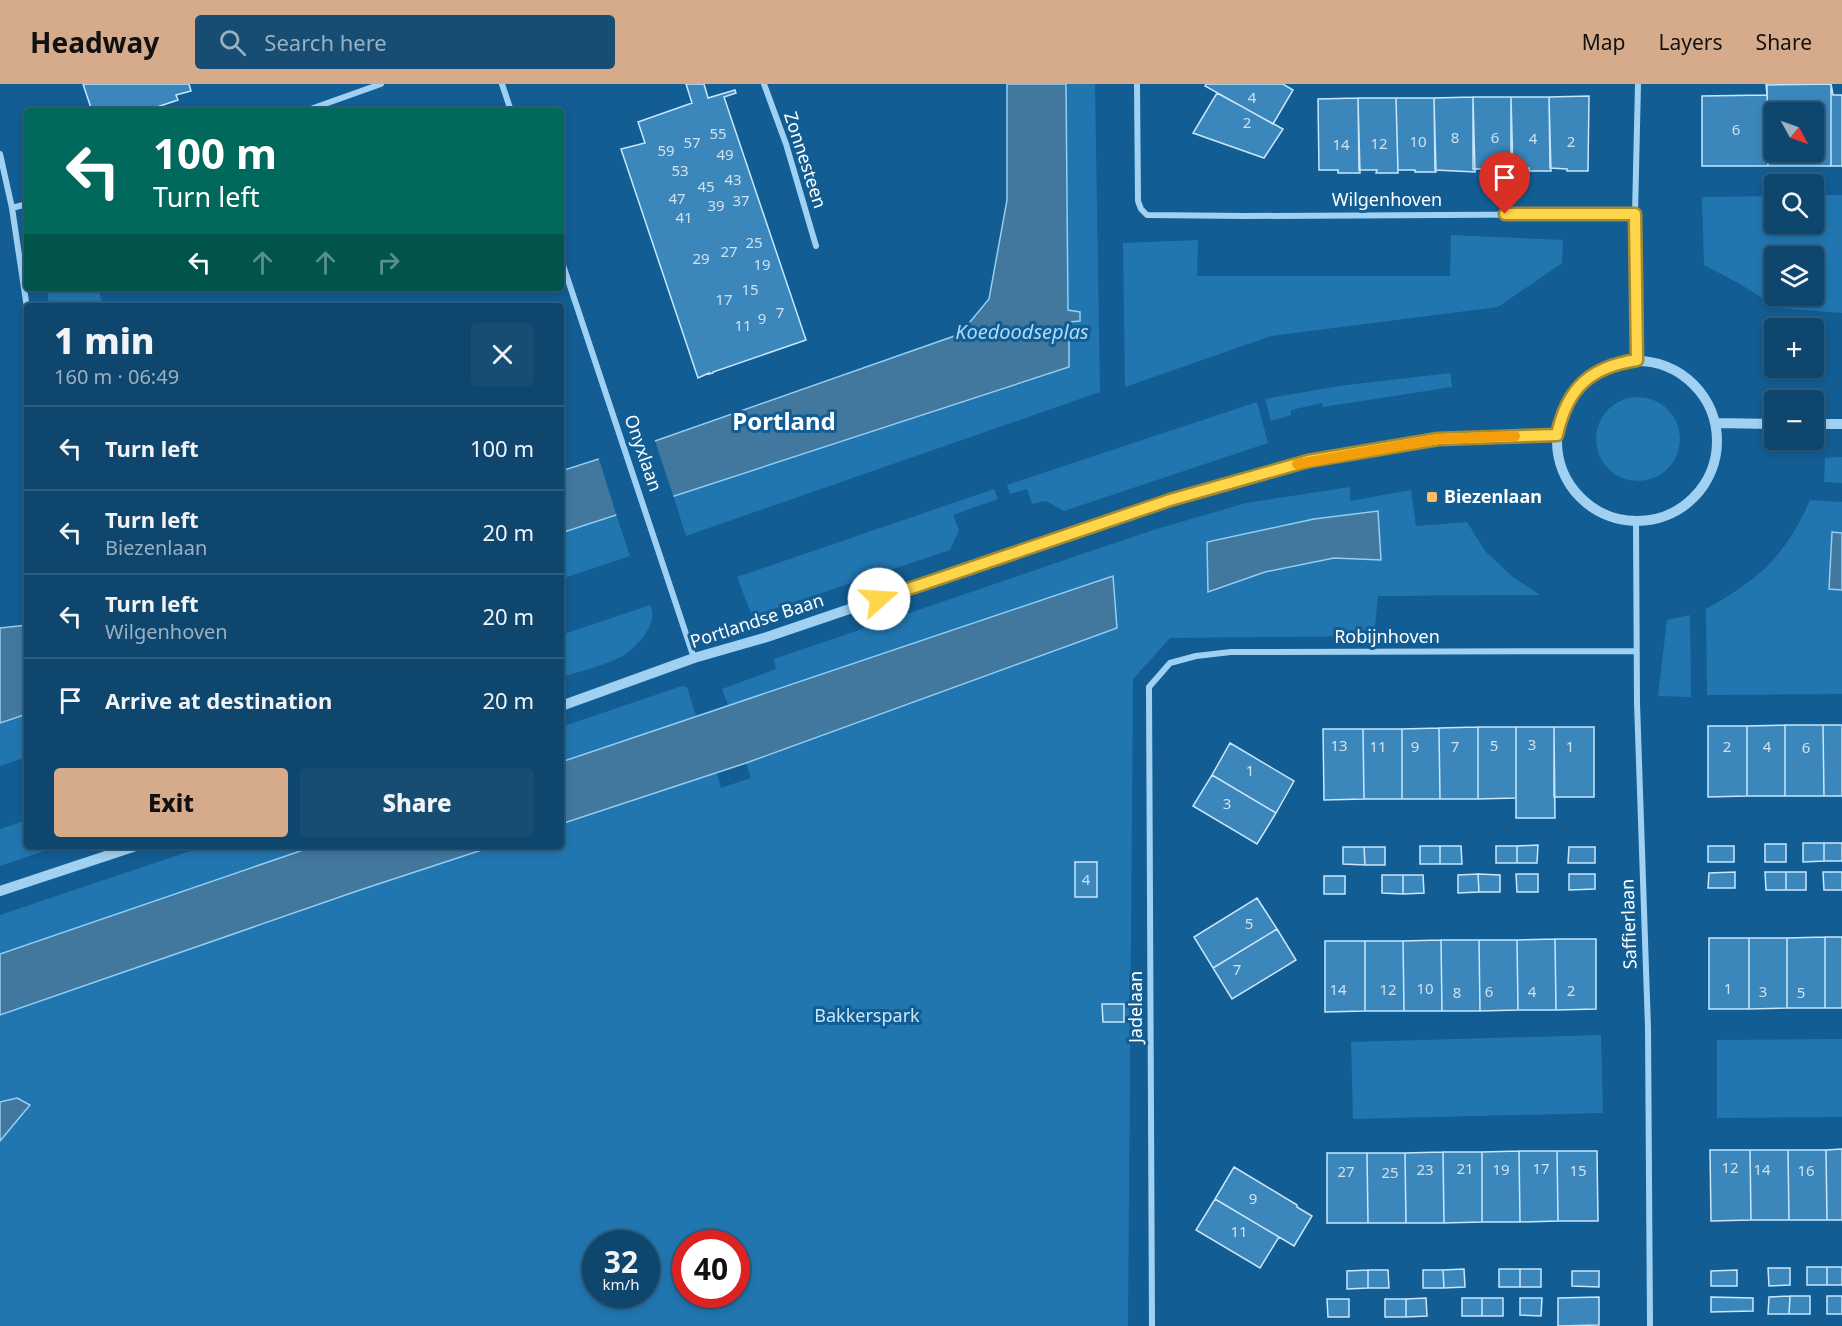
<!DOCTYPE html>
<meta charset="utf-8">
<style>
:root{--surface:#0e466e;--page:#174d73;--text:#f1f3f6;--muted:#9bb1c2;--line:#2e5e81;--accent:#d6ab8b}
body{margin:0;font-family:"Noto Sans",sans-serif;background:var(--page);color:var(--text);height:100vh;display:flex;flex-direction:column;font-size:22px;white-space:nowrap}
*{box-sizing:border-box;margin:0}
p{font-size:20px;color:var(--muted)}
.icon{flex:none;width:33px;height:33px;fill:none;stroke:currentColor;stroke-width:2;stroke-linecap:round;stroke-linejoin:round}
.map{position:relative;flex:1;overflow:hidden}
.side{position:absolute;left:24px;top:219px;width:540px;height:546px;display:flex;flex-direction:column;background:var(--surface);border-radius:6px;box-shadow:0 3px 9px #0003,0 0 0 2px var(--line)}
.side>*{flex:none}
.guide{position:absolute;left:24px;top:24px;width:540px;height:183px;border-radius:6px;box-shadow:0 3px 9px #0003,0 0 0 2px var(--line);background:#00695c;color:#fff;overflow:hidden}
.needle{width:39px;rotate:130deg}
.buttons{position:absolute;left:1764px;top:18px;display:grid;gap:12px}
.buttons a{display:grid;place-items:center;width:60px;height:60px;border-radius:6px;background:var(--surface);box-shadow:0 3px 9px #0003,0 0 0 2px var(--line);font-size:30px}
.speed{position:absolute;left:582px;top:1146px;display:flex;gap:12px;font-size:30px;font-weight:700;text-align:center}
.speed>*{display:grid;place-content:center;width:78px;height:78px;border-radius:50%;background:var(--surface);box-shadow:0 3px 9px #0003,0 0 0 2px var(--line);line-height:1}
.speed small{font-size:15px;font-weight:400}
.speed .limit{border:9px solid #d22;background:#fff;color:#111}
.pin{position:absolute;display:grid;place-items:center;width:51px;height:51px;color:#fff;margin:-62px -26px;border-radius:50% 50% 50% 0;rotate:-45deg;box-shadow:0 0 6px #0007}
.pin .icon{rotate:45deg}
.me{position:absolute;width:66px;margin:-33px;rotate:71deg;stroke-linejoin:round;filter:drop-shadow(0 0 4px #0008)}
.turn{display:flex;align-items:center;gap:21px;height:126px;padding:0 30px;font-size:27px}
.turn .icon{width:78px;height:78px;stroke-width:2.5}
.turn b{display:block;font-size:42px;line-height:51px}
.lanes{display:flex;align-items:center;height:57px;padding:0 30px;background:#0003;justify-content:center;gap:30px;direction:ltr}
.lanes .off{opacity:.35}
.round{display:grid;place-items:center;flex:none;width:63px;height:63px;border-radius:6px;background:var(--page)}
.head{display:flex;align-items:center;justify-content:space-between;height:102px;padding:0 30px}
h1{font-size:36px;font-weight:800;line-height:45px}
.action{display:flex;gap:12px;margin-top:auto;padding:12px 30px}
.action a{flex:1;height:69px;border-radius:6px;background:var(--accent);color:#111;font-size:24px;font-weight:800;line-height:69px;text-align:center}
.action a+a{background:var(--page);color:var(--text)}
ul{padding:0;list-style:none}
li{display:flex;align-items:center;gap:18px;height:84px;padding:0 30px;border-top:2px solid var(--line)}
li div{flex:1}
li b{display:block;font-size:22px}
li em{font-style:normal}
header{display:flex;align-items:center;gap:36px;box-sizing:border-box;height:84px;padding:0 30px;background:var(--accent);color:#111}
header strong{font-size:28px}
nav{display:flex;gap:33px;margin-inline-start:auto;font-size:21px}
.search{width:420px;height:54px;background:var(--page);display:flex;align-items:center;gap:15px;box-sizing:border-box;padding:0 21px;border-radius:6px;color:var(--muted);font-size:22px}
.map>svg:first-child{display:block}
.green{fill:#2176b0;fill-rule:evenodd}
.water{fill:#42779e;stroke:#92cef5;stroke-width:1.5}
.pier{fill:#125d93}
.building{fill:#3b86bb;stroke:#c8e7fd;stroke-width:1.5;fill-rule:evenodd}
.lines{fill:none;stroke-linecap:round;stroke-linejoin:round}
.minor{stroke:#a0d1f2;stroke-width:6}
.tertiary{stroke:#a0d1f2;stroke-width:10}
.route-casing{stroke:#a68a30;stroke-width:15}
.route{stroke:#ffd54a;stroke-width:10}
.slow{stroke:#f59e0b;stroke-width:10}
.poi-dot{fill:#ffbb61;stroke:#125d93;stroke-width:2}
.labels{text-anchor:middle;stroke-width:6;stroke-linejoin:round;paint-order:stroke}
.number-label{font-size:15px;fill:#cee1ee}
.street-label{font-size:18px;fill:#fff;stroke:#125d93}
.poi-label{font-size:18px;font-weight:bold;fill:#fff;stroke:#125d93;text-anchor:start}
.park-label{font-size:18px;fill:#c8e7fd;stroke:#125d93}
.water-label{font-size:20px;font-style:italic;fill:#acdaf9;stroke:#125d93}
.district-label{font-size:24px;font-weight:bold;fill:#fff;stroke:#125d93}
</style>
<header>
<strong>Headway</strong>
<div class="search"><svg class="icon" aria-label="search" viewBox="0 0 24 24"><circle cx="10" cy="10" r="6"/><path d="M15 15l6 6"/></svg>Search here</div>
<nav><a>Map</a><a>Layers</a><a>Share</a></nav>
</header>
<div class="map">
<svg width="1842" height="1242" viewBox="0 0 1842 1242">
<rect width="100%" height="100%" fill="#125d93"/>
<path class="green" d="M1066 0H1095L1100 308 686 452 673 411 1068 283 1069 238 1080 228 1068 226Z
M1814 111H1842V229L1778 224 1740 200 1704 181 1702 113 1774 112V140H1814ZM1774 172H1814V212H1774Z
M1451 151 1563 156 1562 179 1498 223 1271 252 1125 303 1123 159 1198 156 1197 192H1450Z
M47 204H98L103 222H49Z
M1450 289 1452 303 1323 323 1322 319 1291 326V331L1271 337 1265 315 1339 302Z
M1596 355a42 42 0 1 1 84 0a42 42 0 1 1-84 0Z
M1257 318 1268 359 1064 427 1046 417 1032 420 1027 405 1010 410 1007 401Z
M1842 373V399L1824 398 1825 374Z
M1350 403V417L1411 406 1416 442 1467 438 1485 467 1513 493 1540 511 1378 512 1374 552 1170 554 1133 595 1128 1242H0V1031L8 1016 0 1018V931L357 807 494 762H561V740L717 689 721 704 751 694 746 679 1117 544 1113 492 728 621 722 605 776 585 774 575 1150 447 1246 419ZM1378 427 1381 475 1334 474 1265 488 1207 458 1314 435ZM596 1160H646V1210H596ZM686 1160H736V1210H686Z
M994 405 998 415 953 431 959 446 950 466 752 532 737 493Z
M1810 416 1842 418V449L1833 448 1829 505 1842 506V610L1707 611 1706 525C1759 495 1785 473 1810 416Z
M616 430 630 472 561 495V449Z
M650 521C659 539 639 561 624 571 610 580 578 588 561 593V551Z
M1690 531 1691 613 1658 612 1667 536Z
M682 602 687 603 696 632 561 678V643Z
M27 630V673L0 682V639Z
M27 736V762H59L0 782V745Z
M205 762H315L0 870V831Z
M1601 951 1603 1029 1353 1035 1351 958Z
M1842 955V1033L1717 1034V956Z"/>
<path class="water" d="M1007 0H1066L1068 226 1080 228V237L1069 238V283L561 449V387L655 357 960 250 989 215 1007 116Z
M1378 427 1381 476 1334 474 1265 488 1208 508 1207 458 1314 435Z
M1832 448 1842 449V506L1829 505Z
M1113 492 1117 544 746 679 561 740V678Z
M27 541V630L0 639V544Z
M315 762H494L357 807 0 931V870Z
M17 1014 30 1021 0 1057V1018Z"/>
<path class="pier" d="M654 354 674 414 617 433 598 372Z"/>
<path class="building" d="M83 0H189L191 7 176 11 178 16 145 27H92Z
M686 0H704L708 14 735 6 736 9 724 13 806 256 713 288V289L709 290V289L698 294 621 65 645 59 638 38 692 19Z
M1206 0H1283L1293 6 1273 40 1205 2Z
M1766 0 1767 1 1768 82H1702V12L1767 11Z
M1831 0V82H1768L1767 1ZM1774 28H1814V68H1774Z
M1831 0 1833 11H1842V82H1831Z
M1217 9 1283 45 1264 74 1193 49Z
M1589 12 1588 87H1567V85L1550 84 1549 13Z
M1473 13H1511L1513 88H1491V85H1473Z
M1473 13 1475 88 1435 86 1434 14Z
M1511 13H1549L1551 87H1529V84H1511Z
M1358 14 1360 89H1338V86H1319L1318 15Z
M1358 14H1396L1398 89H1376L1377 86H1359Z
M1396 14H1434L1436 88H1415V86H1398Z
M1785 641H1823L1824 712H1785Z
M1785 641V712H1747V642Z
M1823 641H1842V712H1824Z
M1708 642H1747V712L1708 713Z
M1478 643H1516V714L1478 715Z
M1478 643V715H1440L1439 644Z
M1516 643H1554L1555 734H1516Z
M1554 643H1594V713H1554Z
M1439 644 1440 715H1402V645Z
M1323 645H1363L1364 715 1324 716Z
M1363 645H1402V715H1364Z
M1230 659 1294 697 1276 729 1212 691Z
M1212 691 1276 729 1257 760 1193 722Z
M1803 759H1824V777L1803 778Z
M1824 759H1842V777H1824Z
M1765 760H1786V778H1765Z
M1538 761 1537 779H1517V762Z
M1420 762H1440V780H1420Z
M1440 762H1461L1462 780H1440Z
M1496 762H1517V779H1496Z
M1708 762H1734V778H1708Z
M1343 763H1364L1365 781 1343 780Z
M1364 763H1385V781H1365Z
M1569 763H1595V779H1568Z
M1075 778H1097V813H1075Z
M1735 788V804H1708L1709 789Z
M1765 788H1786V806H1766Z
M1786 788H1806V806H1786Z
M1823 788H1842V806H1824Z
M1478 790 1500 791V808H1479Z
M1478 790 1479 808 1458 809V791Z
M1516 790H1538V808H1517Z
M1569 790H1595V805L1569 806Z
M1382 791H1403V810L1382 809Z
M1403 791H1423L1424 809 1403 810Z
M1324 792H1345V810H1324Z
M1257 814 1277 845 1213 884 1194 853Z
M1277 845 1296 876 1232 915 1213 884Z
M1825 853H1842V924H1825Z
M1825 853V924H1787V854Z
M1709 854H1749V925H1709Z
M1749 854H1787V924L1749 925Z
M1555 855H1596V925L1556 926Z
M1555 855 1556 926H1518L1517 856Z
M1441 856 1442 927H1404L1403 857Z
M1441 856H1479L1480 927H1442Z
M1479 856H1517L1518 926 1480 927Z
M1325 857H1365V927L1325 928Z
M1365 857H1403L1404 927H1365Z
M1102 920H1124V938H1103Z
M1842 1065V1136H1827L1826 1066Z
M1710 1066H1750L1751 1136 1711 1137Z
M1750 1066H1788L1789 1136H1751Z
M1788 1066H1826L1827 1136H1789Z
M1519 1067H1557L1558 1137 1520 1138Z
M1519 1067 1520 1138H1482V1068Z
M1557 1067H1597L1598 1137H1558Z
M1443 1068 1444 1139H1406L1405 1069Z
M1443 1068H1482V1138L1444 1139Z
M1327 1069H1367L1368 1139H1327Z
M1367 1069H1405L1406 1139H1368Z
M1234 1083 1297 1121V1123L1312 1132 1294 1162 1215 1115Z
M1215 1115 1279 1153 1260 1184 1196 1146Z
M1807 1183H1827V1201H1807Z
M1827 1183H1842V1201H1827Z
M1768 1184H1790V1201L1769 1202Z
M1464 1185 1465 1203 1444 1204 1443 1186Z
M1499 1185H1520V1203H1499Z
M1520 1185H1541V1203H1520Z
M1368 1186V1204L1347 1205V1187Z
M1368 1186H1388L1389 1204H1368Z
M1423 1186H1443L1444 1204H1423Z
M1737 1186V1202H1711V1187Z
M1572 1187H1599V1203L1572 1202Z
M1790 1212H1810V1230H1789Z
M1790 1212 1789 1230H1768L1769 1213Z
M1827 1212H1842V1230H1827Z
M1599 1213V1241L1558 1242V1214Z
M1711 1213 1753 1214V1227L1711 1228Z
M1426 1214 1427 1232 1406 1233V1215Z
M1462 1214H1482V1232H1462Z
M1482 1214H1503V1232H1482Z
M1520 1214H1542L1541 1232 1520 1231Z
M1327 1215H1349V1233H1328Z
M1385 1215H1406V1233H1385Z"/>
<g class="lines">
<path class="minor" d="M502 0 511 27
M764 0 786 60 816 162
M1137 0 1138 117 1141 125 1147 131 1246 132 1635 130
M305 27 381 0
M0 70 12 124 27 224
M12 124 27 120
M561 175 694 574
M1637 276 1635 130 1638 0
M1636 437 1637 619 1648 944 1650 1242
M1152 1242 1149 603 1170 579 1196 572 1231 568 1636 567"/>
<path class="tertiary" d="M1557 357a80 80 0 1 1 160 0a80 80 0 1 1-160 0Z
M1716 339 1774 340
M1814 340H1842
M561 622 694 574 767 553 1170 416 1308 377 1438 355 1557 351
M0 807 136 762"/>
</g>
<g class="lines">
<defs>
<path id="route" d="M879 515 1170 416 1308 377 1438 355 1557 351C1567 304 1590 283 1637 276L1635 130H1505"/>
</defs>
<use href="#route" class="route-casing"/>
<use href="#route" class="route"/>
<path class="slow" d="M1297 380 1438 355 1515 352"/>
</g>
<rect class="poi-dot" x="1426" y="407" width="12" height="12" rx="3"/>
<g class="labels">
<g class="number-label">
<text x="1252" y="19">4</text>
<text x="1247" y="44">2</text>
<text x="1736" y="51">6</text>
<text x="718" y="55">55</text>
<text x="1455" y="59">8</text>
<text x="1495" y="59">6</text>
<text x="1533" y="60">4</text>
<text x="1418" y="63">10</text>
<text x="1571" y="63">2</text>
<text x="692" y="64">57</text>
<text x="1379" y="65">12</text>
<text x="1341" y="66">14</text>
<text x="666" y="72">59</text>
<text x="725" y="76">49</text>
<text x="680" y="92">53</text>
<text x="733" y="101">43</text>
<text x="706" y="108">45</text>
<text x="677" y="120">47</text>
<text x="741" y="122">37</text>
<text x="716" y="127">39</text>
<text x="684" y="139">41</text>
<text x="754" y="164">25</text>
<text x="729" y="173">27</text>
<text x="701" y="180">29</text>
<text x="762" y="186">19</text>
<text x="750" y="211">15</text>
<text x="724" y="221">17</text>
<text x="780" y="234">7</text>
<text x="762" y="240">9</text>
<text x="743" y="247">11</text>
<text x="1532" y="666">3</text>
<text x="1339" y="667">13</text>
<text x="1494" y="667">5</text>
<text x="1378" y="668">11</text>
<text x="1415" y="668">9</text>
<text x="1455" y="668">7</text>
<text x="1570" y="668">1</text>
<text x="1727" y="668">2</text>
<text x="1767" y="668">4</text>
<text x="1806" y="669">6</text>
<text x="1250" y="692">1</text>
<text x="1227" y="725">3</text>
<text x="1086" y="801">4</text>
<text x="1249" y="845">5</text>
<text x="1237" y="891">7</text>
<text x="1425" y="910">10</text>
<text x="1728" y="910">1</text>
<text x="1338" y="911">14</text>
<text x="1388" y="911">12</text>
<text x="1571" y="912">2</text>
<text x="1489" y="913">6</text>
<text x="1532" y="913">4</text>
<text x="1763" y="913">3</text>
<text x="1457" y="914">8</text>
<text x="1801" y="914">5</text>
<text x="1730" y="1089">12</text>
<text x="1465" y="1090">21</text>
<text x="1541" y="1090">17</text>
<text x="1425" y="1091">23</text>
<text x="1501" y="1091">19</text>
<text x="1762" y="1091">14</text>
<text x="1578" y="1092">15</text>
<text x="1806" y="1092">16</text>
<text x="1346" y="1093">27</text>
<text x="1390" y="1094">25</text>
<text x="1253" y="1120">9</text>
<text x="1239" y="1153">11</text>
</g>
<g class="street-label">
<text transform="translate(805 76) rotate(72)" y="6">Zonnesteen</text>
<text x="1387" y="122">Wilgenhoven</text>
<text transform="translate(643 369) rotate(71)" y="6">Onyxlaan</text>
<text transform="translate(757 537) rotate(-18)" y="6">Portlandse Baan</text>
<text x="1387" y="559">Robijnhoven</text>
<text transform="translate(1629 840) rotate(-92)" y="6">Saffierlaan</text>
<text transform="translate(1136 923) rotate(-90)" y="6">Jadelaan</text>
</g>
<g class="poi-label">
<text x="1444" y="419">Biezenlaan</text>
</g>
<g class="park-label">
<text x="867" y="938">Bakkerspark</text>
</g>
<g class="water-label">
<text x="1022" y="255">Koedoodseplas</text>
</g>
<g class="district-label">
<text x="784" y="346">Portland</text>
</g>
</g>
</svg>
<div class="buttons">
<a><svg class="needle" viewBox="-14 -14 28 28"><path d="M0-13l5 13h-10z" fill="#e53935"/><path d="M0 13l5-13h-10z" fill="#9bb1c2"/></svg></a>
<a><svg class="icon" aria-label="search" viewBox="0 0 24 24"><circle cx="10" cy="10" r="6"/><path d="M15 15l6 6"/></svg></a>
<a><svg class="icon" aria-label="layers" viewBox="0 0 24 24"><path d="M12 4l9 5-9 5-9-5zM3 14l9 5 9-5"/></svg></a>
<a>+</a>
<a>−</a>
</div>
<div class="speed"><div>32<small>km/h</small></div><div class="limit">40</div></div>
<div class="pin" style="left:1505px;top:130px;background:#d93025"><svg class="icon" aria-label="arrive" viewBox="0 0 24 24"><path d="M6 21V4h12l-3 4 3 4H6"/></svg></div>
<svg class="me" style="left:879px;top:515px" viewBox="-20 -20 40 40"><circle r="19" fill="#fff"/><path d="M0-13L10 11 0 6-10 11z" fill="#ffd54a"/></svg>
<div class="guide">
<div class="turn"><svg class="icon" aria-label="left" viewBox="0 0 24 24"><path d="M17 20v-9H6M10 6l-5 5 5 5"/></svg><div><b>100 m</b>Turn left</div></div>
<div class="lanes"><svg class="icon" aria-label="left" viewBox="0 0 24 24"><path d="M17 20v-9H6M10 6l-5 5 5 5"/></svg><svg class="icon off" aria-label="ahead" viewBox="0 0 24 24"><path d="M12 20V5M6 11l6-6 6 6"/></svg><svg class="icon off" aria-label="ahead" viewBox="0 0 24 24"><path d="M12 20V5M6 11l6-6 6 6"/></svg><svg class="icon off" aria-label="right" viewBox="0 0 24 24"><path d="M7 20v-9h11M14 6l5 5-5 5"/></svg></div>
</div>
<section class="side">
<div class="head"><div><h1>1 min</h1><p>160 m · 06:49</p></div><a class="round"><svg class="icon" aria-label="close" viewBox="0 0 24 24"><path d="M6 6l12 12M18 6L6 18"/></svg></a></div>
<ul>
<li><svg class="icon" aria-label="left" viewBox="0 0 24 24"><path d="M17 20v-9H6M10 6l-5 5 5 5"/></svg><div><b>Turn left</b></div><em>100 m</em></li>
<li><svg class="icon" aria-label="left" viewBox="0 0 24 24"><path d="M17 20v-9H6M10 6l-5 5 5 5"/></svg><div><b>Turn left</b><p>Biezenlaan</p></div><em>20 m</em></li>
<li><svg class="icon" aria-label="left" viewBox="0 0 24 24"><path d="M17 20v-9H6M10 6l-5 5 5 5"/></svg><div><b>Turn left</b><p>Wilgenhoven</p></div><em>20 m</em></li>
<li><svg class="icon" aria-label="arrive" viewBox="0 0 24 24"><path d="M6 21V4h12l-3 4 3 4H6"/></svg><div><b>Arrive at destination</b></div><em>20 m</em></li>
</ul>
<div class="action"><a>Exit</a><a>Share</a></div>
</section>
</div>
